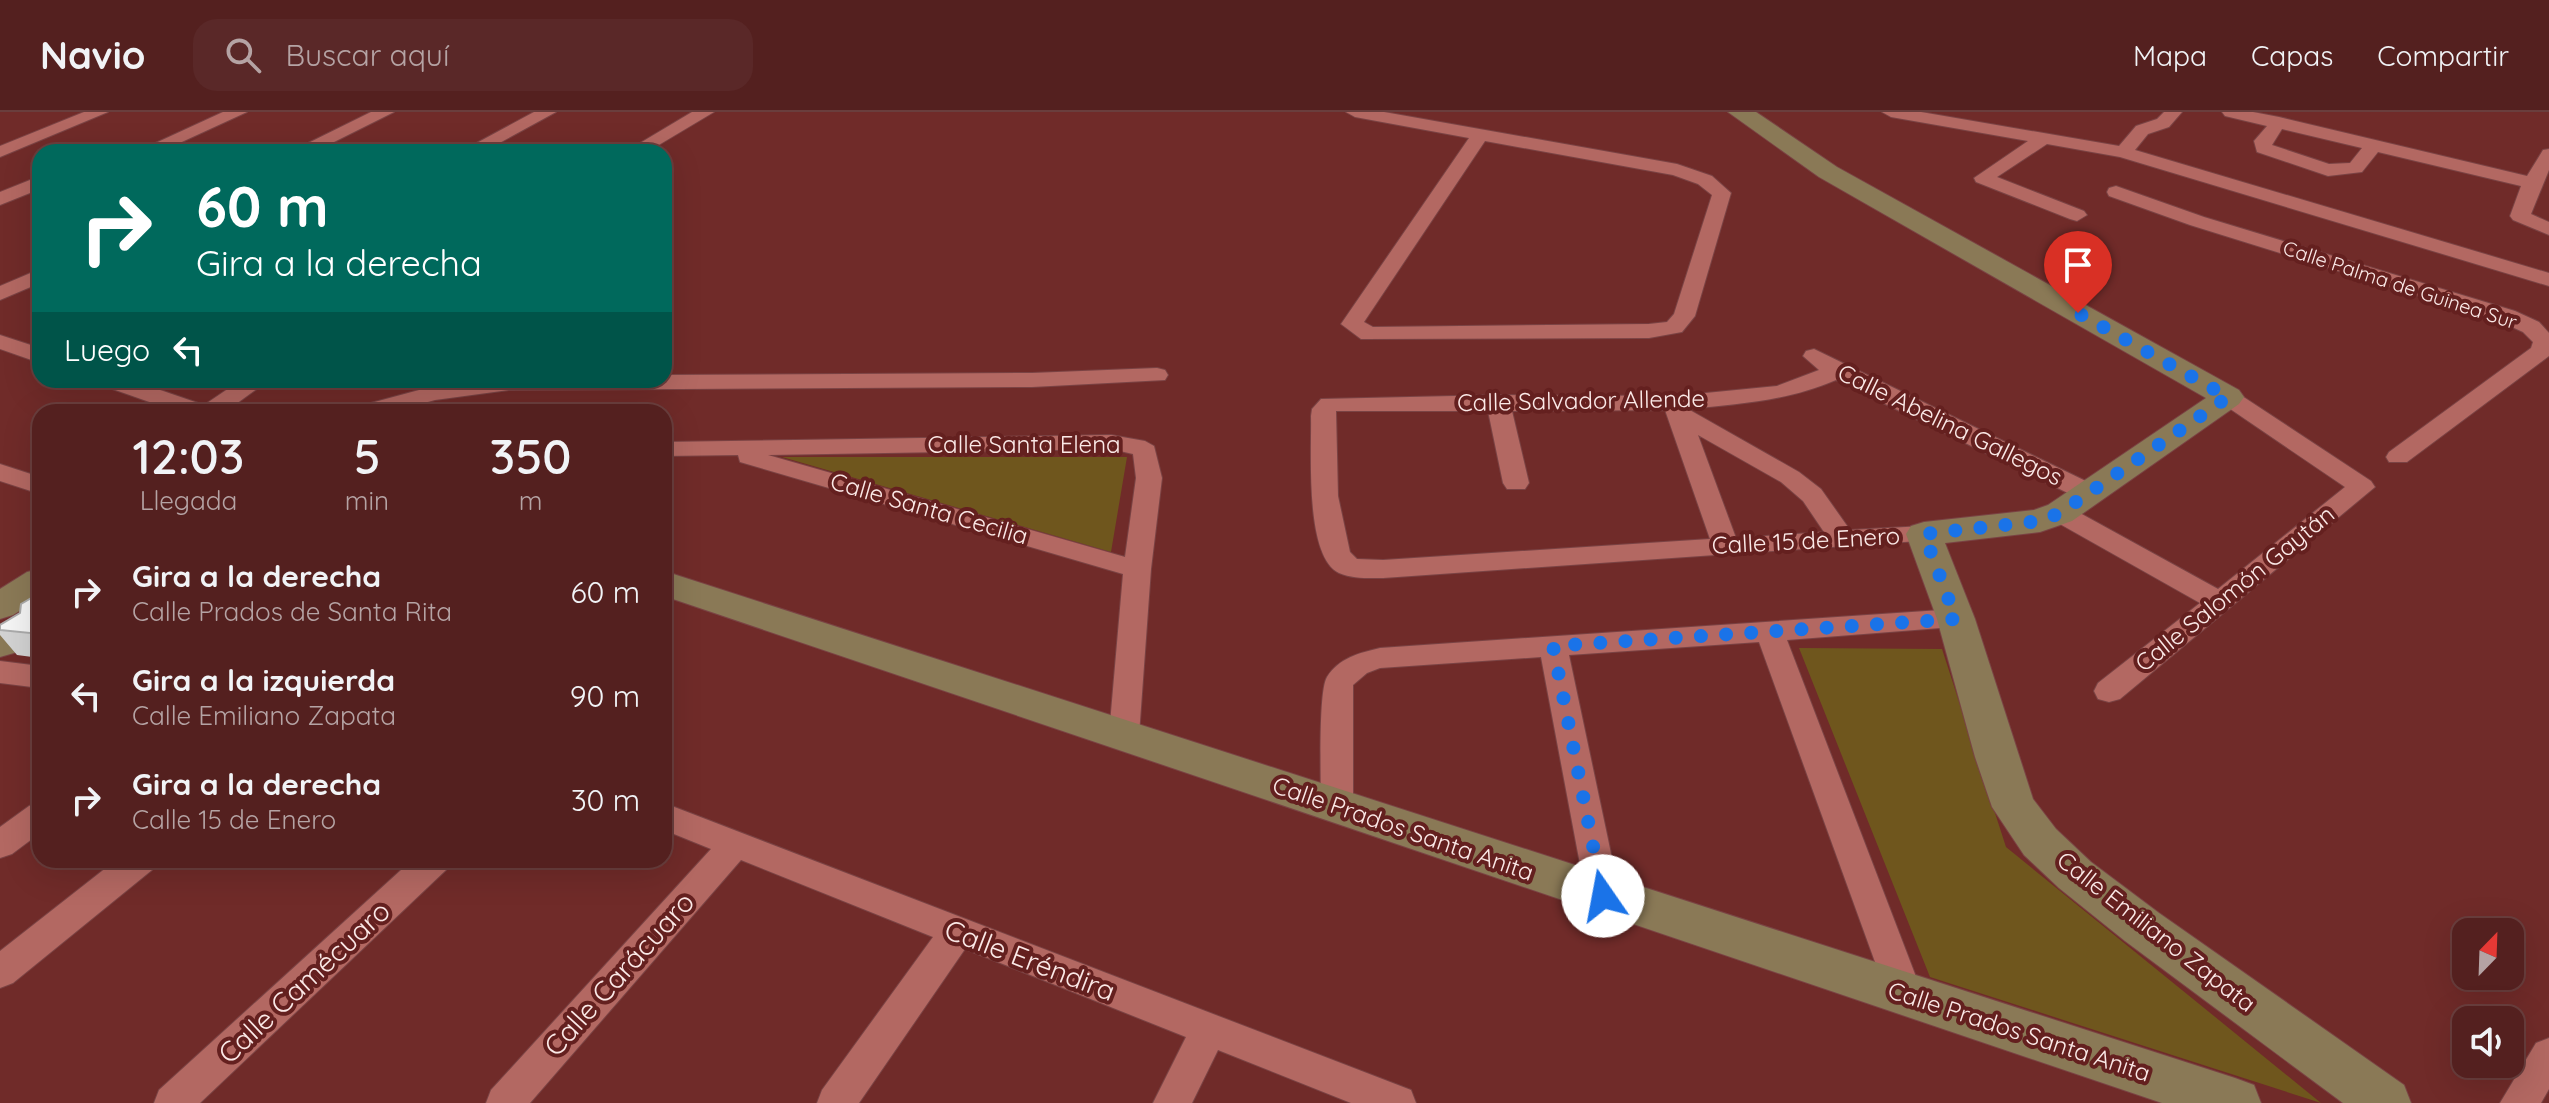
<!DOCTYPE html>
<html lang="es">
<meta charset="utf-8">
<style>
:root{--surface:#54201f;--page:#5a2828;--text:#f1f3f6;--muted:#b5a3a4;--line:#6a3e3d}
body{margin:0;font-family:Quicksand,sans-serif;background:var(--page);color:var(--text);height:100vh;display:flex;flex-direction:column;font-size:30px;white-space:nowrap}
*{box-sizing:border-box;margin:0}
p{font-size:26px;color:var(--muted)}
.icon{flex:none;width:44px;height:44px;fill:none;stroke:currentColor;stroke-width:2;stroke-linecap:round;stroke-linejoin:round}
.map{position:relative;flex:1;overflow:hidden}
.drawer{position:absolute;left:32px;top:292px;width:640px;height:464px;display:flex;flex-direction:column;background:var(--surface);border-radius:24px;box-shadow:0 8px 32px #0002,0 0 0 2px var(--line)}
.drawer>*{flex:none}
.hud{position:absolute;left:32px;top:32px;width:640px;height:244px;border-radius:24px;box-shadow:0 8px 32px #0002,0 0 0 2px var(--line);background:#00695c;color:#fff;overflow:hidden}
.needle{width:52px;rotate:23deg}
.fabs{position:absolute;left:2452px;top:806px;display:grid;gap:16px}
.fabs a{display:grid;place-items:center;width:72px;height:72px;border-radius:16px;background:var(--surface);box-shadow:0 8px 32px #0002,0 0 0 2px var(--line);font-size:40px}
.pin{position:absolute;display:grid;place-items:center;width:68px;height:68px;color:#fff;margin:-82px -34px;border-radius:50% 50% 50% 0;rotate:-45deg;box-shadow:0 0 8px #0007}
.pin .icon{rotate:45deg}
.me{position:absolute;width:88px;margin:-44px;rotate:348deg;stroke-linejoin:round;filter:drop-shadow(0 0 6px #0008)}
.turn{display:flex;align-items:center;gap:28px;height:168px;padding:0 32px;font-size:36px}
.turn .icon{width:104px;height:104px;stroke-width:2.5}
.turn b{display:block;font-size:56px;line-height:68px}
.then{display:flex;align-items:center;height:76px;padding:0 32px;background:#0003;gap:16px;font-size:30px}
.eta{display:flex;justify-content:space-evenly;align-items:center;height:136px;text-align:center}
.eta b{font-size:48px;font-weight:600;line-height:56px}
ul{padding:0;list-style:none}
li{display:flex;align-items:center;gap:24px;height:104px;padding:0 32px}
li div{flex:1}
li b{display:block;font-size:30px}
li em{font-style:normal}
header{display:flex;align-items:center;gap:48px;box-sizing:border-box;height:112px;padding:0 40px;background:var(--surface);border-bottom:2px solid var(--line)}
header strong{font-size:38px}
nav{display:flex;gap:44px;margin-inline-start:auto;font-size:28px}
.search{width:560px;height:72px;background:var(--page);display:flex;align-items:center;gap:20px;box-sizing:border-box;padding:0 28px;border-radius:24px;color:var(--muted);font-size:30px}
.map>svg:first-child{display:block}
.green{fill:#6f561d}
.lines{fill:none;stroke-linecap:round;stroke-linejoin:round}
.street-casing{stroke:#7a4344;stroke-width:2}
.secondary-casing{stroke:#7a4344;stroke-width:2}
.street{fill:#b36862;fill-rule:evenodd}
.secondary{fill:#8a7956;fill-rule:evenodd}
.wall{fill:#d2d2d2}
.building{fill:#f4f4f4;stroke:#ababab;stroke-width:2}
.route{stroke:#1a73e8;stroke-width:14;stroke-dasharray:0 25.2}
.labels{text-anchor:middle;stroke-width:8;stroke-linejoin:round;paint-order:stroke}
.far-street-label{font-size:20px;fill:#fbe9e7;stroke:#64201f}
.street-label{font-size:24px;fill:#fbe9e7;stroke:#64201f}
.near-street-label{font-size:28px;fill:#fbe9e7;stroke:#64201f}
</style>
<header>
<strong>Navio</strong>
<div class="search"><svg class="icon" aria-label="search" viewBox="0 0 24 24"><circle cx="10" cy="10" r="6"/><path d="M15 15l6 6"/></svg>Buscar aquí</div>
<nav><a>Mapa</a><a>Capas</a><a>Compartir</a></nav>
</header>
<div class="map">
<svg width="2549" height="991" viewBox="0 0 2549 991">
<rect width="100%" height="100%" fill="#702b29"/>
<path class="green" d="M782 345H1127L1111 440Z
M1799 536 1942 537 2006 735 2321 991 1930 865Z"/>
<g class="lines">
<defs>
<path id="street" d="M84 0H108L0 45V34Z
M223 0H247L160 40H136Z
M371 0H394L314 40H290Z
M534 0H556L483 40H460Z
M692 0H714L647 40H625Z
M1346 0H1384L1677 52 1712 64 1731 81 1695 204 1682 220 1649 226 1361 227 1341 212 1469 26 1355 5ZM1485 29 1673 63 1698 72 1712 83 1674 202 1667 210 1649 212 1373 215 1364 210Z
M1882 0H1921L2119 34 2136 14 2157 7 2164 0H2182L2169 15 2148 22 2135 38 2549 161V174L2120 45 2047 32 1997 65 2084 99 2087 103 2077 109 2070 107 1976 70 1974 66 2028 29 1891 5Z
M2222 0H2253L2279 5 2527 64 2543 38 2549 37V58L2531 102 2549 110V123L2513 108 2510 104 2521 74 2378 40 2362 60 2328 64 2257 40 2254 29 2267 14 2225 4ZM2282 17 2362 36 2350 51 2329 52 2272 33Z
M40 64V77L0 93V80Z
M2116 74 2204 105 2515 199 2539 210 2549 221V244L2407 350H2389L2386 345 2389 340 2531 236 2533 230 2523 220 2499 209 2190 113 2109 84 2107 80 2109 76Z
M40 157V171L0 188V174Z
M0 223 40 236V251L0 237Z
M1814 237 2096 374 2100 380 2096 386H2078L1836 268C1787 289 1740 292 1688 297L1799 360 1821 377 1850 418 1924 414 1933 416 1937 422 1933 428 1383 466C1369 466 1353 467 1339 461 1304 444 1312 338 1311 304L1312 297 1321 287 1498 283 1675 284 1777 274 1819 258 1803 244 1806 239ZM1665 298 1710 427 1383 448 1357 447 1350 440 1338 384 1336 299H1488L1503 371 1507 377H1525L1529 371 1512 299ZM1698 323 1781 370 1803 389 1824 420 1736 426Z
M1157 256 1165 258 1168 263 1165 268 1032 275 509 278 435 288 391 300H352L356 295 434 274 479 268H664V263L1032 261Z
M97 268H131L204 293 241 268H269L225 300H178L101 273Z
M2228 278 2236 280 2371 369 2375 375 2120 587 2109 590 2098 587 2094 579 2098 571 2200 491 2051 407 2047 401 2051 395 2060 393 2069 395 2218 477 2345 375 2220 290 2216 285 2220 280Z
M1111 323 1145 329 1154 334 1162 366 1151 457 1139 623 1135 631 1124 635 1113 631 1109 623 1123 462 740 350 738 343 664 344V330ZM1111 337 1133 342 1136 366 1125 445 768 343Z
M0 352 40 365V382L0 369Z
M1956 497 1966 500 1970 507 1966 514 1787 528 1923 883 1918 894 1905 899 1892 894 1887 883 1759 530 1569 543 1620 784 1615 794 1603 798 1591 794 1586 784 1541 545 1380 556 1367 561 1353 573V695L1348 704 1337 708 1326 704 1321 695C1321 672 1318 579 1327 565 1339 546 1359 541 1380 536Z
M0 549 40 554V576L0 571Z
M40 690V721L12 742 0 746V715L29 694Z
M664 691 1411 978 1416 991H1351L1218 938 1192 991H1153L1186 925 965 837 859 991H817L822 978 933 825 741 748 530 991H486L491 978 711 737 664 718Z
M116 748H157L152 758 13 871 0 876V839Z
M412 748H451L446 758 200 991H154L159 978Z
M2549 926V977L2541 991H2500L2536 931Z"/>
<path id="secondary" d="M1728 0H1756L1837 55 2239 278 2244 285 2239 292 2072 409 2040 420 1945 431 1975 507 2033 687 2056 717 2091 750 2159 801 2404 973 2411 991H2343L2125 829 2059 776 2024 743 1992 695 1975 645 1937 507 1906 422 1911 414 1924 410 2034 398 2048 393 2206 286 1819 65Z
M40 457V486L13 503 0 507V477L27 460Z
M664 459 2235 966 2254 973 2261 991H2162L664 484Z
M40 493V524L14 541 0 545V513L26 497Z"/>
</defs>
<use href="#street" class="street-casing"/>
<use href="#secondary" class="secondary-casing"/>
<use href="#street" class="street"/>
<use href="#secondary" class="secondary"/>
</g>
<path class="wall" d="M40 481V546L17 543 0 523V513L20 501Z"/>
<path class="building" d="M40 481V522L0 518V513L20 501 21 492Z"/>
<g class="lines">
<path class="route" d="M1603 784 1553 534 1956 507 1924 422 2040 409 2060 401 2228 285 2078 201"/>
</g>
<g class="labels">
<g class="far-street-label">
<text transform="translate(2400 173) rotate(18)" y="7">Calle Palma de Guinea Sur</text>
</g>
<g class="street-label">
<text transform="translate(1581 289) rotate(-1)" y="8">Calle Salvador Allende</text>
<text transform="translate(1950 313) rotate(26)" y="8">Calle Abelina Gallegos</text>
<text x="1024" y="341">Calle Santa Elena</text>
<text transform="translate(929 397) rotate(16)" y="8">Calle Santa Cecilia</text>
<text transform="translate(1806 429) rotate(-3)" y="8">Calle 15 de Enero</text>
<text transform="translate(2235 477) rotate(-39)" y="8">Calle Salomón Gaytán</text>
<text transform="translate(1403 717) rotate(19)" y="8">Calle Prados Santa Anita</text>
<text transform="translate(2156 820) rotate(38)" y="8">Calle Emiliano Zapata</text>
<text transform="translate(2019 920) rotate(18)" y="8">Calle Prados Santa Anita</text>
</g>
<g class="near-street-label">
<text transform="translate(1030 848) rotate(21)" y="10">Calle Eréndira</text>
<text transform="translate(619 862) rotate(-48)" y="10">Calle Carácuaro</text>
<text transform="translate(304 870) rotate(-43)" y="10">Calle Camécuaro</text>
</g>
</g>
</svg>
<div class="fabs">
<a><svg class="needle" viewBox="-14 -14 28 28"><path d="M0-13l5 13h-10z" fill="#e53935"/><path d="M0 13l5-13h-10z" fill="#b5a3a4"/></svg></a>
<a><svg class="icon" aria-label="sound" viewBox="0 0 24 24"><path d="M4 9h4l5-4v14l-5-4H4zM17 9q2 3 0 6"/></svg></a>
</div>
<div class="pin" style="left:2078px;top:201px;background:#d93025"><svg class="icon" aria-label="arrive" viewBox="0 0 24 24"><path d="M6 21V4h12l-3 4 3 4H6"/></svg></div>
<svg class="me" style="left:1603px;top:784px" viewBox="-20 -20 40 40"><circle r="19" fill="#fff"/><path d="M0-13L10 11 0 6-10 11z" fill="#1a73e8"/></svg>
<div class="hud">
<div class="turn"><svg class="icon" aria-label="right" viewBox="0 0 24 24"><path d="M7 20v-9h11M14 6l5 5-5 5"/></svg><div><b>60 m</b>Gira a la derecha</div></div>
<div class="then">Luego<svg class="icon" aria-label="left" viewBox="0 0 24 24"><path d="M17 20v-9H6M10 6l-5 5 5 5"/></svg></div>
</div>
<section class="drawer">
<div class="eta">
<div><b>12:03</b><p>Llegada</p></div>
<div><b>5</b><p>min</p></div>
<div><b>350</b><p>m</p></div>
</div>
<ul>
<li><svg class="icon" aria-label="right" viewBox="0 0 24 24"><path d="M7 20v-9h11M14 6l5 5-5 5"/></svg><div><b>Gira a la derecha</b><p>Calle Prados de Santa Rita</p></div><em>60 m</em></li>
<li><svg class="icon" aria-label="left" viewBox="0 0 24 24"><path d="M17 20v-9H6M10 6l-5 5 5 5"/></svg><div><b>Gira a la izquierda</b><p>Calle Emiliano Zapata</p></div><em>90 m</em></li>
<li><svg class="icon" aria-label="right" viewBox="0 0 24 24"><path d="M7 20v-9h11M14 6l5 5-5 5"/></svg><div><b>Gira a la derecha</b><p>Calle 15 de Enero</p></div><em>30 m</em></li>
</ul>
</section>
</div>
